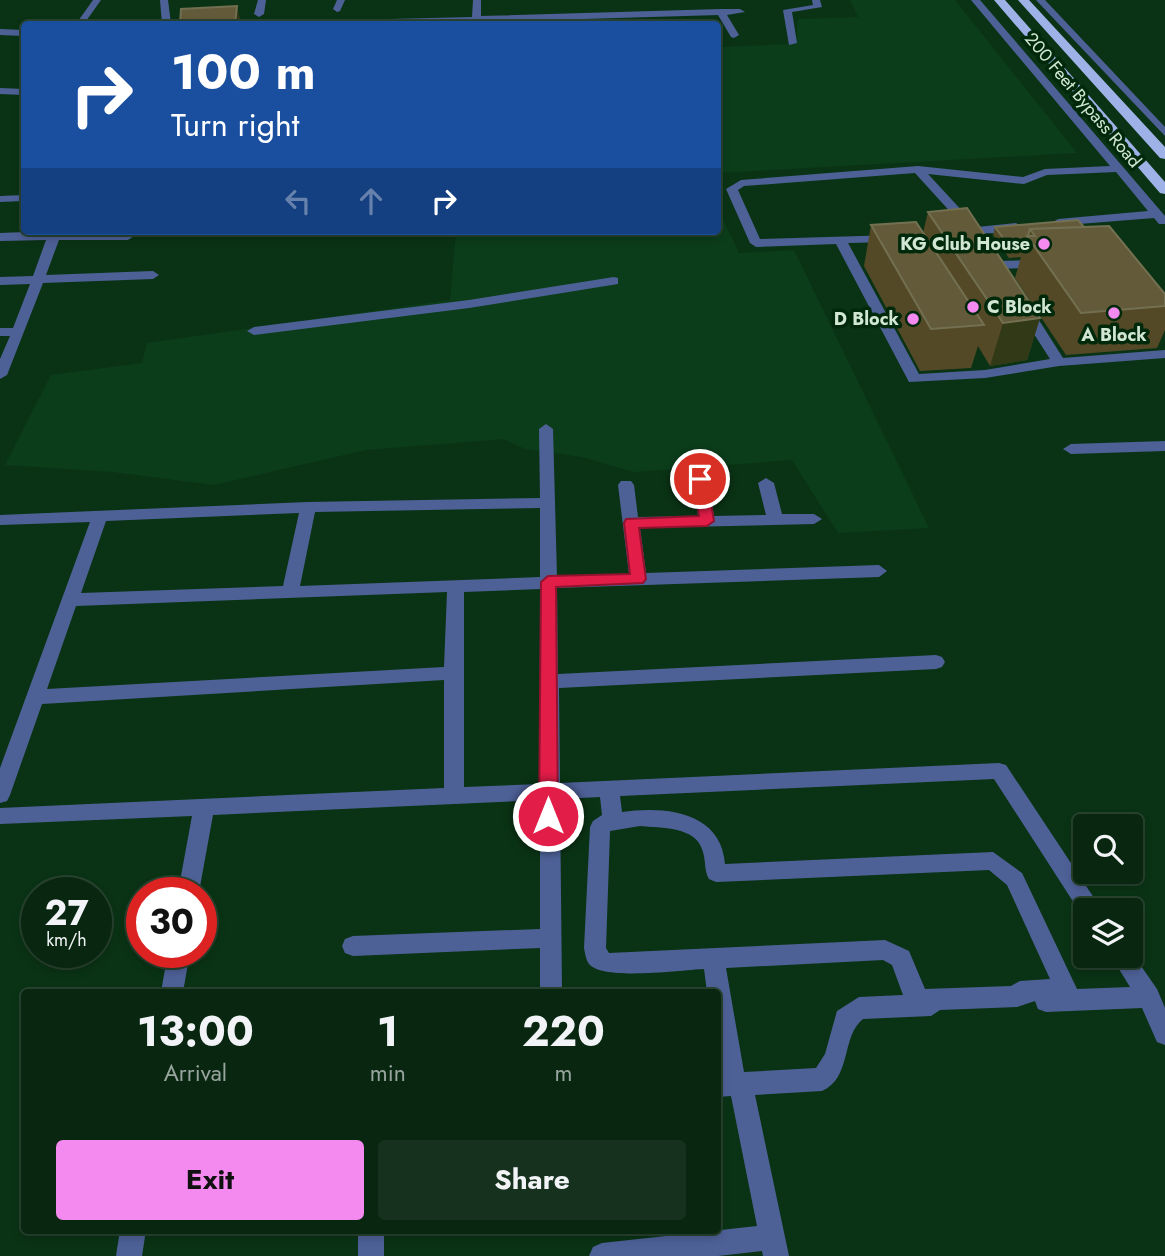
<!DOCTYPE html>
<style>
:root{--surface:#082610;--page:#16321e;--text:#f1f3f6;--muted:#98a59f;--line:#294330;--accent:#f489f0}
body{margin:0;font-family:Jost,sans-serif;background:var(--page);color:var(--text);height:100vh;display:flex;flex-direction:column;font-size:26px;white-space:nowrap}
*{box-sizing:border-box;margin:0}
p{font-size:23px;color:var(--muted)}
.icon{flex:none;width:38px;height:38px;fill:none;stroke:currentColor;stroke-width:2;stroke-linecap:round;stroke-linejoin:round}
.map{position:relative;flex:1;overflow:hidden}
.side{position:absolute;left:21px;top:989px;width:700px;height:245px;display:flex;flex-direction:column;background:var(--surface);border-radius:7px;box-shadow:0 4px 10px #0003,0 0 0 2px var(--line)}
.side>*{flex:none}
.top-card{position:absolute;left:21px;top:21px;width:700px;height:214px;border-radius:7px;box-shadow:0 4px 10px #0003,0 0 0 2px var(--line);background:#1a4fa0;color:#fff;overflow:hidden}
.tools{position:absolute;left:1073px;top:814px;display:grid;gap:14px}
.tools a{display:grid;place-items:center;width:70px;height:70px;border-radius:7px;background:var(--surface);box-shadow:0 4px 10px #0003,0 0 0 2px var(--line);font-size:35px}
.speed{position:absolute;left:21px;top:877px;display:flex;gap:14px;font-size:35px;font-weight:700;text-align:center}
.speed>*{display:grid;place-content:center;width:91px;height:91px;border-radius:50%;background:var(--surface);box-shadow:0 4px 10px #0003,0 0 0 2px var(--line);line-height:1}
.speed small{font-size:18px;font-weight:400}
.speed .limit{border:10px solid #d22;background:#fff;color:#111}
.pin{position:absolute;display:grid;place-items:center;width:60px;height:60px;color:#fff;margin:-30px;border:4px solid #fff;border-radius:50%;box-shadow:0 2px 7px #0007}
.me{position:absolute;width:77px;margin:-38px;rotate:0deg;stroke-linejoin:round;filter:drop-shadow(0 0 5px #0008)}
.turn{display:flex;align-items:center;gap:24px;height:147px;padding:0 35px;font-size:32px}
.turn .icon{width:91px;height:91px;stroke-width:2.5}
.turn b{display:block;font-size:49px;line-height:60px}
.lanes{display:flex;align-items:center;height:66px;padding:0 35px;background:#0003;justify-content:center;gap:35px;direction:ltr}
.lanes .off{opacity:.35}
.eta{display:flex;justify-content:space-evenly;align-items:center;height:119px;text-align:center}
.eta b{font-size:42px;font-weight:700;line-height:49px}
.primary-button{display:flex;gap:14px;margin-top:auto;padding:14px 35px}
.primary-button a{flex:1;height:80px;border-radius:7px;background:var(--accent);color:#111;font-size:28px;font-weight:700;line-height:80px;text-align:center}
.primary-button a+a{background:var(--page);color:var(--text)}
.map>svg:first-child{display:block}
.built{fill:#0c3d1b}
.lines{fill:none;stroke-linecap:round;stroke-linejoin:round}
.minor{fill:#4e6197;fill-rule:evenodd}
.highway{fill:#9eb2e7;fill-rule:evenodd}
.wall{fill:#544926}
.shaded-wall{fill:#313917}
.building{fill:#625a39;stroke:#737051;stroke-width:2}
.route{fill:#e11d48;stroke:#92132f;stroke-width:2}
.poi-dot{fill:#f489f0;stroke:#00290b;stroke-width:2.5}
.labels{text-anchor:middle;stroke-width:7;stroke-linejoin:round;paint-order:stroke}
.far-street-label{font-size:18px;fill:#d1e7d4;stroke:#00290b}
.far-poi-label{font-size:18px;font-weight:bold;fill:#d1e7d4;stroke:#00290b;text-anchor:end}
</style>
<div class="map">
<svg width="1165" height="1256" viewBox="0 0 1165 1256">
<rect width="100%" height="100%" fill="#0a3315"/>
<path class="built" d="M850 0H955L1077 153 718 173V47L796 44 798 19 858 17Z
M718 209 739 253 794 250 929 528 838 533 792 460 634 472 582 457 525 449 504 439 366 450 214 485 113 472 5 465 51 375 142 363 147 343 450 300 456 231H718Z"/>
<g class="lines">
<path class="minor" d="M93 0H101L84 24H76Z
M160 0H168L171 24H162Z
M258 0H266L264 14 259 17 254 14Z
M337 0H345L340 11 337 12 333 9Z
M473 0H481V16L721 9H740L745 12 727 15 739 35 734 38 731 37 718 15 481 22 480 24H472L471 22 301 24 306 21 472 17Z
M812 0H820L822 7 792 12 797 43 789 45 783 10 813 5Z
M971 0H980L1165 216V224H1159L1154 218 1054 226 1052 223 1058 219 1148 211 1116 172 1047 175 1024 184 928 174 977 227 1016 223 1022 227 1016 231 960 236 954 232 965 228 915 173 744 186 738 190 760 239 894 235 896 238 890 242 848 243 919 374 985 370 1050 359 1018 309 1025 305 1030 306 1063 358 1165 350V358L1059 366 985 378 909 382 836 244 756 247 750 243 726 189 741 180 918 166 1023 177 1045 169 1110 166Z
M1036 0H1045L1165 127V136Z
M0 29 24 30V36L0 35Z
M0 88 24 89V95L0 94Z
M24 195V201L0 202V196Z
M50 231 128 232 134 236 128 240H59L46 275 153 271 159 275 153 279 43 283 7 375 0 379V359L10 336H0V328H13L30 284 0 285V277L33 276 46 240 0 241V233Z
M1043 260 1047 261V267L998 269 992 265 998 261Z
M614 277 618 278V284L469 308 254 335 247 331 254 327 469 300Z
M546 424 553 429 557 577 629 574 618 485 621 481H631L634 485 638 517 698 516 692 479 700 474 708 479 714 516 766 515 758 483 766 478 774 483 782 514H814L822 519 814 524 640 528 646 573 879 565 887 571 879 577 557 588 558 674 936 655 942 657 945 662 942 667 936 669 559 688 560 783 999 763 1006 765 1102 910H1085L1083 917 994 779 620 796 622 812C664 806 721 811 725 864L993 852 1022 873 1077 989 1130 987 1111 956H1130V950L1157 989 1165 1008V1045L1157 1042 1142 1008 1046 1012 1038 1009 1035 1001 1017 1007 940 1010 931 1016 863 1019C841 1036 852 1078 822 1091L755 1095 789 1256H763L762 1251 718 1256H589L593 1247 602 1243 757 1226 731 1096 718 1097V1073H720L718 1055V992H707L704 969C681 970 603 981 589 964 586 960 585 953 584 948L590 827 593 821 602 815 600 797 560 799 562 992H540V948L353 956 345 953 342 946 345 939 353 936 540 929V800L213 815 199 892H178L192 816 0 824V808L444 788V680L42 704 10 795 7 801 0 803V768L90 522 0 525V515L308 502 540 498 539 429ZM540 508V577L300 586 315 512ZM299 513 283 586 81 593 106 521ZM540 589V784L464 787V592ZM447 592 444 667 47 689 76 606ZM640 826C661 828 697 826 703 852 706 862 704 870 709 879L716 882 989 870 1007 885 1050 979 1020 981 1011 986 925 989 909 951 885 940 609 953 606 948 610 831ZM883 960 892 965 903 995 859 997 837 1011 825 1054 816 1068 744 1072 726 968Z
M1165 441V451L1071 454 1063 449 1071 444Z
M168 952H190L183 992H161Z
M120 1230H146L142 1256H116Z
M358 1230H384V1256H358Z"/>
<path class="highway" d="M994 0H1005L1165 182V194L1160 193Z
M1018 0H1029L1165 147V159L1160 158Z"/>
</g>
<path class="wall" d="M928 212 1040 318 1027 360 990 366 978 346 971 368 920 371 864 266 871 225 923 233Z
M995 227H1084L1165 294V330L1157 348 1066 355 1015 278 1021 257 1009 258 993 235Z"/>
<path class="shaded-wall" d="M237 6 241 23V24H235Z
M1040 318 1027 360 990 366 1003 323Z"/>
<path class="building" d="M237 6 235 24H180L181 9Z
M967 208 1040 318 1003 323 928 212Z
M1078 220 1084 227 1030 229 1024 249 1012 250 995 227Z
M916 222 984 325 931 329 871 225Z
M1109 226 1165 294V306L1081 313 1027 236H1035L1030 229Z"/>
<path class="route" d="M700 475 707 479 714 521 707 526 639 528 646 579 643 583 556 587 558 816 555 821 548 824 542 821 539 816 541 582 548 576 630 574 624 523 626 519 699 516 693 479Z"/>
<g class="poi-dot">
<circle cx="1044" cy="244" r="7"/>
<circle cx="973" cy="307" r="7"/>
<circle cx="1114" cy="313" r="7"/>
<circle cx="913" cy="319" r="7"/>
</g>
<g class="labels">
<g class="far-street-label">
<text transform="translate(1083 100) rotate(50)" y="6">200 Feet Bypass Road</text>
</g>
<g class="far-poi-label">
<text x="1030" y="250">KG Club House</text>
<text x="987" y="313" text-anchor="start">C Block</text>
<text x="899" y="325">D Block</text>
<text x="1114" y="341" text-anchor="middle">A Block</text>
</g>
</g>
</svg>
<div class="tools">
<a><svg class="icon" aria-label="search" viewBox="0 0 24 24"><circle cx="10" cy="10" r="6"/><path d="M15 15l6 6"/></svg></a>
<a><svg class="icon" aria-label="layers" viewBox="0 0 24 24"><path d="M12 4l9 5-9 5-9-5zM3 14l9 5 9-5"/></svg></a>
</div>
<div class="speed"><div>27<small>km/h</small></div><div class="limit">30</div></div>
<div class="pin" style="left:700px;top:479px;background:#d93025"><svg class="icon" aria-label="arrive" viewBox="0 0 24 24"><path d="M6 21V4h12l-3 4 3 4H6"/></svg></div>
<svg class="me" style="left:548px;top:816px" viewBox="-20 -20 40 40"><circle r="17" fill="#e11d48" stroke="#fff" stroke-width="3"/><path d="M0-11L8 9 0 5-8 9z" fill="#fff"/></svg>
<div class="top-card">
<div class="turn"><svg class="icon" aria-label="right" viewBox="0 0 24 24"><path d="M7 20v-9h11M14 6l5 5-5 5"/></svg><div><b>100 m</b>Turn right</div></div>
<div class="lanes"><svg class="icon off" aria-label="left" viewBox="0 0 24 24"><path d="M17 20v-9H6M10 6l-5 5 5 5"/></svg><svg class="icon off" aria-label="ahead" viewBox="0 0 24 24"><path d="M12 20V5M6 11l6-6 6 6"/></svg><svg class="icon" aria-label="right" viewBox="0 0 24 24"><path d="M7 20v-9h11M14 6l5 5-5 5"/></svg></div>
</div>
<section class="side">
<div class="eta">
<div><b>13:00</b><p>Arrival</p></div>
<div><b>1</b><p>min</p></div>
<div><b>220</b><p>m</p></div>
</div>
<div class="primary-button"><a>Exit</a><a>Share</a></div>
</section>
</div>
